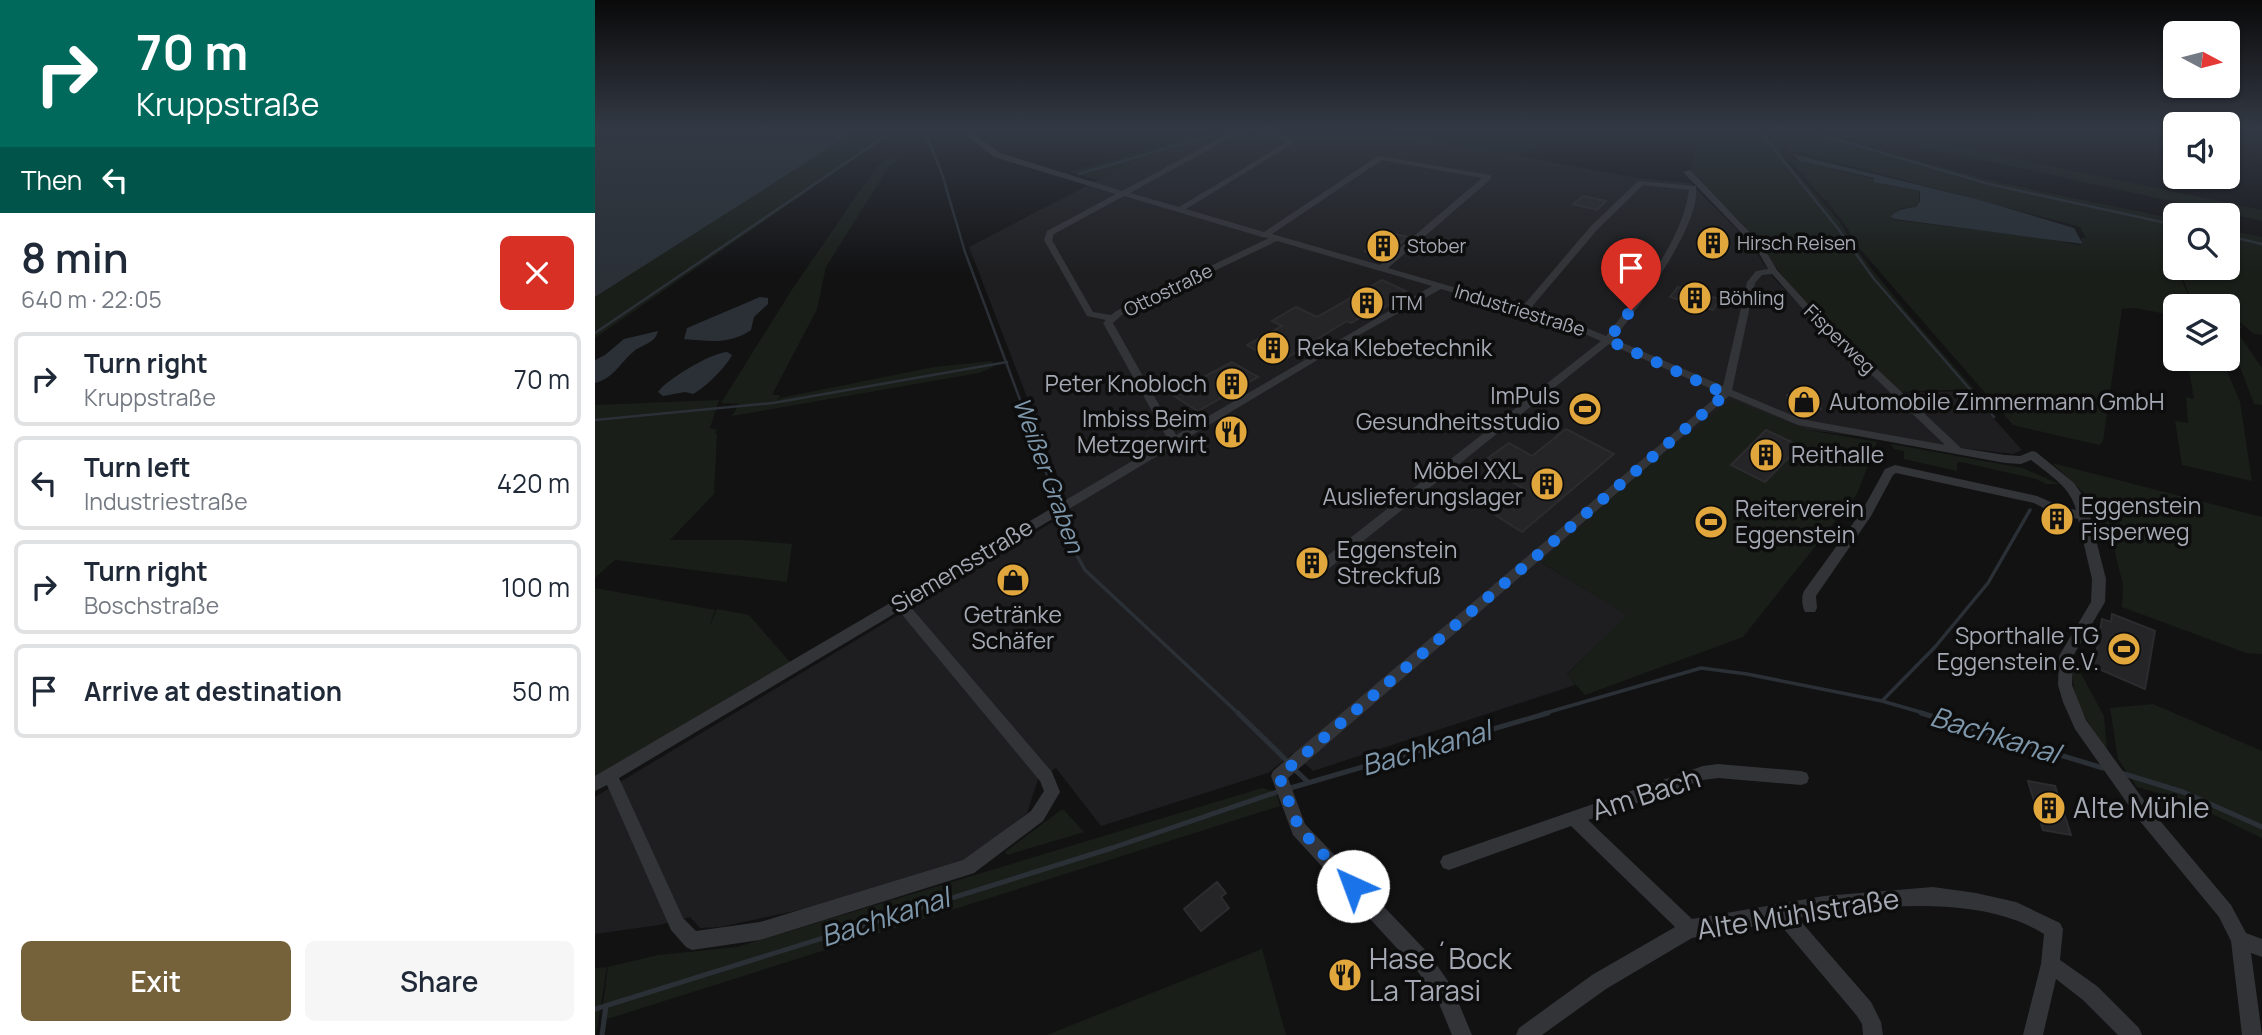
<!DOCTYPE html>
<meta charset="utf-8">
<style>
:root{--surface:#fff;--page:#f6f6f7;--text:#1f2937;--muted:#747a83;--line:#e0e1e3;--accent:#76623a}
body{margin:0;font-family:Manrope,sans-serif;background:var(--page);color:var(--text);height:100vh;display:flex;flex-direction:column;font-size:26px;white-space:nowrap}
*{box-sizing:border-box;margin:0}
p{font-size:23px;color:var(--muted)}
.icon{flex:none;width:38px;height:38px;fill:none;stroke:currentColor;stroke-width:2;stroke-linecap:round;stroke-linejoin:round}
.map{position:relative;flex:1;overflow:hidden}
.sheet{display:flex;flex-direction:column;background:var(--surface);width:595px}
.sheet>*{flex:none}
.hud{background:#00695c;color:#fff;overflow:hidden}
.needle{width:46px;rotate:97deg}
.controls{position:absolute;left:1568px;top:21px;display:grid;gap:14px}
.controls a{display:grid;place-items:center;width:77px;height:77px;border-radius:10px;background:var(--surface);box-shadow:0 2px 5px #0004;font-size:35px}
.pin{position:absolute;display:grid;place-items:center;width:60px;height:60px;color:#fff;margin:-72px -30px;border-radius:50% 50% 50% 0;rotate:-45deg;box-shadow:0 0 7px #0007}
.pin .icon{rotate:45deg}
.me{position:absolute;width:77px;margin:-38px;rotate:317deg;stroke-linejoin:round;filter:drop-shadow(0 0 5px #0008)}
.turn{display:flex;align-items:center;gap:24px;height:147px;padding:0 21px;font-size:32px}
.turn .icon{width:91px;height:91px;stroke-width:2.5}
.turn b{display:block;font-size:49px;line-height:60px}
.then{display:flex;align-items:center;height:66px;padding:0 21px;background:#0003;gap:14px;font-size:26px}
.round{display:grid;place-items:center;flex:none;width:74px;height:74px;border-radius:10px;background:var(--page)}
.summary{display:flex;align-items:center;justify-content:space-between;height:119px;padding:0 21px}
h1{font-size:42px;font-weight:600;line-height:52px}
.primary-button{display:flex;gap:14px;margin-top:auto;padding:14px 21px}
.primary-button a{flex:1;height:80px;border-radius:10px;background:var(--accent);color:#fff;font-size:28px;font-weight:600;line-height:80px;text-align:center}
.primary-button a+a{background:var(--page);color:var(--text)}
ul{padding:0;list-style:none}
li{display:flex;align-items:center;gap:21px;height:94px;margin:0 14px 10px;padding:0 7px;border:4px solid var(--line);border-radius:10px}
li div{flex:1}
li b{display:block;font-size:26px}
li em{font-style:normal}
main{display:flex;flex:1;min-height:0}
.map>svg:first-child{display:block}
.built{fill:#1e1e20}
.green{fill:#191e19}
.water{fill:#2a3036}
.lines{fill:none;stroke-linecap:round;stroke-linejoin:round}
.stream-far2{stroke:#2a3036;stroke-width:2.5}
.stream-far1{stroke:#2a3036;stroke-width:3.5}
.stream{stroke:#2a3036;stroke-width:5}
.building{fill:#252527;stroke:#2c2c2f;stroke-width:2}
.street{fill:#333438;fill-rule:evenodd}
.route{stroke:#1a73e8;stroke-width:12;stroke-dasharray:0 21.6}
.labels{text-anchor:middle;stroke-width:7;stroke-linejoin:round;paint-order:stroke}
.far-poi-label{font-size:19px;fill:#a5a9b3;stroke:#0d0d0e;text-anchor:start}
.far-street-label{font-size:19px;fill:#a5a9b3;stroke:#0d0d0e}
.poi-label{font-size:23px;fill:#a5a9b3;stroke:#0d0d0e;text-anchor:start}
.street-label{font-size:23px;fill:#a5a9b3;stroke:#0d0d0e}
.water-label{font-size:24px;font-style:italic;fill:#7e97ab;stroke:#0d0d0e}
.near-water-label{font-size:28px;font-style:italic;fill:#7e97ab;stroke:#0d0d0e}
.near-street-label{font-size:28px;fill:#a5a9b3;stroke:#0d0d0e}
.near-poi-label{font-size:28px;fill:#a5a9b3;stroke:#0d0d0e;text-anchor:start}
</style>
<main>
<section class="sheet">
<div class="hud">
<div class="turn"><svg class="icon" aria-label="right" viewBox="0 0 24 24"><path d="M7 20v-9h11M14 6l5 5-5 5"/></svg><div><b>70 m</b>Kruppstraße</div></div>
<div class="then">Then<svg class="icon" aria-label="left" viewBox="0 0 24 24"><path d="M17 20v-9H6M10 6l-5 5 5 5"/></svg></div>
</div>
<div class="summary"><div><h1>8 min</h1><p>640 m · 22:05</p></div><a class="round" style="background:#d93025;color:#fff"><svg class="icon" aria-label="close" viewBox="0 0 24 24"><path d="M6 6l12 12M18 6L6 18"/></svg></a></div>
<ul>
<li><svg class="icon" aria-label="right" viewBox="0 0 24 24"><path d="M7 20v-9h11M14 6l5 5-5 5"/></svg><div><b>Turn right</b><p>Kruppstraße</p></div><em>70 m</em></li>
<li><svg class="icon" aria-label="left" viewBox="0 0 24 24"><path d="M17 20v-9H6M10 6l-5 5 5 5"/></svg><div><b>Turn left</b><p>Industriestraße</p></div><em>420 m</em></li>
<li><svg class="icon" aria-label="right" viewBox="0 0 24 24"><path d="M7 20v-9h11M14 6l5 5-5 5"/></svg><div><b>Turn right</b><p>Boschstraße</p></div><em>100 m</em></li>
<li><svg class="icon" aria-label="arrive" viewBox="0 0 24 24"><path d="M6 21V4h12l-3 4 3 4H6"/></svg><div><b>Arrive at destination</b></div><em>50 m</em></li>
</ul>
<div class="primary-button"><a>Exit</a><a>Share</a></div>
</section>
<div class="map">
<svg width="1667" height="1035" viewBox="0 0 1667 1035">
<rect width="100%" height="100%" fill="#121213"/>
<path class="built" d="M641 129H775L1043 178 1095 183 1153 240 1178 277 1209 310 1297 393 1374 391 1427 450 1418 454 1212 430 1135 401 947 563 1033 615 972 674 980 685 718 771 698 753 673 773 506 826 461 768 443 779 432 813 369 861 223 906 125 927 105 928 95 917 64 925 0 934V797L476 511 374 247 547 157Z"/>
<path class="green" d="M264 129H303L0 338V297Z
M623 129H641L547 157 502 180 474 172Z
M775 129H800L857 142 903 129H982L972 130 921 156Z
M1091 129H1218L1288 152 1411 184 1580 219V268H1633V230L1667 237V335L1659 334 1646 323 1643 324 1648 328 1640 329 1667 368V405L1659 404 1633 335V306H1599L1587 277 1585 276 1598 306H1580V316L1541 308 1527 309 1508 441 1504 445 1418 425 1264 248 1249 223 1231 201 1236 200H1229L1209 176 1212 172 1205 171 1192 158 1278 179V182L1324 191V201L1320 207 1306 208 1302 213 1297 214 1295 217 1300 220 1450 238 1484 245 1488 244 1486 238H1491L1485 227 1204 152H1193L1195 147 1201 146 1195 144 1207 138 1200 137 1189 145 1186 151 1188 157 1244 221 1264 253 1315 316 1379 389 1305 392 1211 304 1149 228 1151 227 1095 172 1101 142Z
M1275 129H1296L1317 137 1667 210V221L1328 147Z
M293 156 305 157 293 168 231 267 222 309 177 395H185L181 406 185 398 339 367 397 361 398 367 384 373 137 416 144 404 126 403 196 291 277 173Z
M1592 359H1627L1645 402 1657 481 1587 465 1580 421 1593 423 1591 397 1599 399Z
M124 400 115 428 122 430 120 433 122 434 119 494 75 540H149L197 544 192 582 20 560 0 578V405Z
M1136 400 1212 430 1282 442 1262 494 1148 637 990 695 972 675 1032 615 946 562 1040 477Z
M1296 444 1428 468 1464 484H1451L1441 479 1365 462 1362 463V471L1309 459V451L1299 449Z
M1457 463 1667 517V654L1651 653 1527 607 1528 585 1516 535 1505 532 1491 495Z
M0 588 120 610 113 630 122 609 154 615 195 662 0 777Z
M1478 659 1509 716 1512 750C1491 720 1474 697 1478 659Z
M1558 704 1667 751V838L1590 801 1542 787 1523 759 1515 708Z
M667 788 681 792 685 806 6 1021 13 967 63 955 142 947Z
M466 810H469L489 832 412 855 410 852Z
M667 949 691 1035H452Z
M12 967 1 1035H0V968Z"/>
<path class="water" d="M0 129H264L0 297Z
M1197 154 1385 200 1479 228 1488 244 1300 219 1295 217C1301 210 1311 208 1321 207L1325 201V191L1278 182 1279 178 1205 161Z
M165 297 173 298V304L159 317 156 330C134 345 114 341 89 339L92 328Z
M63 331C60 344 47 344 38 352 24 364 19 378 0 383V360L10 355 29 339Z
M132 352 137 355C131 367 110 388 98 394L90 392 68 396 63 392C72 379 116 353 132 352Z"/>
<g class="lines">
<path class="stream-far2" d="M329 129 347 174 370 252 450 467
M1186 129 1168 134 1169 137 1241 226 1279 279 1399 417
M1206 129 1394 184 1580 225
M484 174 638 129
M1633 236 1667 244
M0 333 301 129
M0 420 178 403 412 362"/>
<path class="stream-far1" d="M449 465 476 545 490 570 644 714
M1287 701 1340 647 1393 583 1435 510
M947 714 1106 668 1152 674 1287 701 1332 714"/>
<path class="stream" d="M643 713 694 763
M1326 713 1508 768
M699 769 713 782
M1526 773 1588 792 1667 827
M692 789 953 713
M0 1009 517 848 685 791
M7 1035 11 1006"/>
</g>
<path class="building" d="M988 196 1011 201 1002 210 978 204Z
M793 232 813 237 790 256 770 251Z
M1108 233 1133 237 1130 252 1103 248Z
M787 280 811 291 801 296 806 298 785 310 781 308 756 323 752 321 683 363 652 345 687 326 677 321 701 307 722 317Z
M1083 287 1125 299 1118 310 1075 297Z
M637 362 663 377 603 411 576 394Z
M1192 395 1223 398 1226 409 1210 407V409L1194 405Z
M971 429 1019 454 927 532 900 515 931 490 908 477 916 471 893 458 914 443 937 456Z
M1171 430 1205 446 1170 482 1136 465Z
M1517 614 1560 631 1550 689 1499 667 1507 619 1516 622Z
M1433 781 1460 786 1476 835 1448 830Z
M622 882 631 893 626 897 634 908 606 931 589 909Z"/>
<g class="lines">
<path class="street" d="M364 129H372L405 153 527 191 633 134 652 129H664L697 139 696 145 591 209 669 232 783 156 896 175V179L793 268 927 307 996 226 1043 181 1101 186C1106 227 1043 307 1019 339L1128 386 1152 282 1161 271 1173 269 1161 248 1088 172 1095 170 1167 245 1182 270 1212 303 1366 448 1410 455 1425 456 1437 451 1441 452 1479 483 1491 500 1511 579 1510 602 1478 656 1477 685 1491 720 1556 810 1636 905 1651 933 1667 939V957L1656 953 1667 1035H1647L1636 941 1624 917 1544 820 1480 729 1468 702 1463 685 1464 656 1496 602 1497 579 1483 519 1458 513 1439 503 1301 473 1298 475 1276 516 1221 596 1222 608 1220 612H1210C1207 606 1206 597 1209 591L1267 511 1290 469 1300 465 1442 496 1465 506 1481 510C1476 487 1453 474 1436 460L1426 464 1410 463 1203 425 1134 396 693 778 710 824 835 955 857 987 877 1035H857L843 1001 821 969 698 835 676 776 678 771 1126 393 1014 344 732 570H722L721 567 722 564 1006 341 969 325 846 289 759 338 314 605 457 772 465 792 448 821 379 873 373 875 165 940 97 950 91 947 76 930 12 785 0 791V776L573 440 508 323 511 320 492 316 449 240 452 231 521 194 399 157ZM659 132 691 141V143L584 207 535 193 637 137ZM787 160 887 178 785 265 677 234ZM1048 185 1094 190C1087 242 1043 295 1011 336L975 321 935 309 1002 230ZM529 196 667 237 674 238 521 311 516 315 498 312 457 240 459 234ZM682 241 837 286 581 435 518 323 527 315ZM1177 274 1206 307 1350 445 1206 419 1137 390 1160 283 1167 275ZM304 611 445 781 449 791 436 811 368 860 165 922 101 931 88 918 24 778Z
M1123 764 1206 771 1212 773 1214 778 1212 783 1206 785 1123 778 1108 780 993 820 1097 919 1229 896 1338 887 1381 893 1421 902 1465 923 1468 929 1465 960 1502 986 1544 1028 1547 1035H1523L1488 1000 1461 979 1448 1035H1428L1446 964 1449 934C1440 929 1430 923 1420 920 1357 897 1268 907 1203 918L1276 1002 1286 1022 1288 1035H1268L1267 1024 1262 1016 1183 922 1097 938 1011 989 947 1035H921L924 1028 997 975 1080 927 976 826 854 870 848 868 845 862 848 856 1108 766Z"/>
</g>
<linearGradient id="sky" x2="0" y2="1"><stop stop-color="#0a0a0a"/><stop offset="0.47" stop-color="#333944"/><stop offset="1" stop-color="#333944" stop-opacity="0"/></linearGradient>
<rect width="1667" height="274" fill="url(#sky)"/>
<g class="lines">
<path class="route" d="M758 886 704 828 684 776 1131 394 1013 340 1036 310"/>
</g>
<defs>
<symbol id="building-disc" viewBox="-11 -11 22 22"><circle r="9.5" fill="#e1a73d" stroke="#0d0d0e"/><path d="M-4-6H4V6H1V3H-1V6H-4ZM-2.5-4.3h1.7v1.8h-1.7ZM.8-4.3h1.7v1.8H.8ZM-2.5-1h1.7V.8h-1.7ZM.8-1h1.7V.8H.8Z" fill="#111"/></symbol>
<symbol id="shop-disc" viewBox="-11 -11 22 22"><circle r="9.5" fill="#e1a73d" stroke="#0d0d0e"/><path d="M-5-2.5h2.3a2.7 3.5 0 0 1 5.4 0H5L5.5 6h-11ZM-1.5-2.5h3a1.5 2.3 0 0 0-3 0Z" fill="#111"/></symbol>
<symbol id="stadium-disc" viewBox="-11 -11 22 22"><circle r="9.5" fill="#e1a73d" stroke="#0d0d0e"/><path d="M0-5a6.5 5 0 1 0 0 10a6.5 5 0 1 0 0-10ZM-3.5-1.8h7v3.6h-7Z" fill="#111"/></symbol>
<symbol id="restaurant-disc" viewBox="-11 -11 22 22"><circle r="9.5" fill="#e1a73d" stroke="#0d0d0e"/><path d="M-5-6h1v4h1v-4h1v4h1v-4h1v5L-1.5 .5V6h-2V.5L-5-1ZM5-6V6H3V1.5H1.5Q1.5-4 5-6Z" fill="#111"/></symbol>
</defs>
<g fill-rule="evenodd">
<use href="#building-disc" x="1099" y="224" width="38" height="38"/>
<use href="#building-disc" x="769" y="227" width="38" height="38"/>
<use href="#building-disc" x="1081" y="279" width="38" height="38"/>
<use href="#building-disc" x="753" y="284" width="38" height="38"/>
<use href="#building-disc" x="659" y="329" width="38" height="38"/>
<use href="#building-disc" x="618" y="365" width="38" height="38"/>
<use href="#shop-disc" x="1190" y="383" width="38" height="38"/>
<use href="#stadium-disc" x="971" y="390" width="38" height="38"/>
<use href="#restaurant-disc" x="617" y="413" width="38" height="38"/>
<use href="#building-disc" x="1152" y="436" width="38" height="38"/>
<use href="#building-disc" x="933" y="465" width="38" height="38"/>
<use href="#building-disc" x="1443" y="500" width="38" height="38"/>
<use href="#stadium-disc" x="1097" y="503" width="38" height="38"/>
<use href="#building-disc" x="698" y="544" width="38" height="38"/>
<use href="#shop-disc" x="399" y="561" width="38" height="38"/>
<use href="#stadium-disc" x="1510" y="630" width="38" height="38"/>
<use href="#building-disc" x="1435" y="789" width="38" height="38"/>
<use href="#restaurant-disc" x="731" y="956" width="38" height="38"/>
</g>
<g class="labels">
<g class="far-poi-label">
<text x="1142" y="250">Hirsch Reisen</text>
<text x="812" y="253">Stober</text>
<text x="1124" y="305">Böhling</text>
<text x="796" y="310">ITM</text>
</g>
<g class="far-street-label">
<text transform="translate(573 290) rotate(-26)" y="7">Ottostraße</text>
<text transform="translate(925 310) rotate(17)" y="7">Industriestraße</text>
<text transform="translate(1245 339) rotate(44)" y="7">Fisperweg</text>
</g>
<g class="poi-label">
<text x="702" y="356">Reka Klebetechnik</text>
<text x="612" y="392" text-anchor="end">Peter Knobloch</text>
<text x="965" y="404" text-anchor="end">ImPuls<tspan x="965" dy="26">Gesundheitsstudio</tspan></text>
<text x="1234" y="410">Automobile Zimmermann GmbH</text>
<text x="612" y="427" text-anchor="end">Imbiss Beim<tspan x="612" dy="26">Metzgerwirt</tspan></text>
<text x="1196" y="463">Reithalle</text>
<text x="928" y="479" text-anchor="end">Möbel XXL<tspan x="928" dy="26">Auslieferungslager</tspan></text>
<text x="1486" y="514">Eggenstein<tspan x="1486" dy="26">Fisperweg</tspan></text>
<text x="1140" y="517">Reiterverein<tspan x="1140" dy="26">Eggenstein</tspan></text>
<text x="742" y="558">Eggenstein<tspan x="742" dy="26">Streckfuß</tspan></text>
<text x="418" y="623" text-anchor="middle">Getränke<tspan x="418" dy="26">Schäfer</tspan></text>
<text x="1504" y="644" text-anchor="end">Sporthalle TG<tspan x="1504" dy="26">Eggenstein e.V.</tspan></text>
</g>
<g class="street-label">
<text transform="translate(367 566) rotate(-31)" y="8">Siemensstraße</text>
</g>
<g class="water-label">
<text transform="translate(453 475) rotate(70)" y="8">Weißer Graben</text>
</g>
<g class="near-water-label">
<text transform="translate(1400 735) rotate(17)" y="10">Bachkanal</text>
<text transform="translate(831 748) rotate(-16)" y="10">Bachkanal</text>
<text transform="translate(290 917) rotate(-18)" y="10">Bachkanal</text>
</g>
<g class="near-street-label">
<text transform="translate(1051 794) rotate(-18)" y="10">Am Bach</text>
<text transform="translate(1203 914) rotate(-9)" y="10">Alte Mühlstraße</text>
</g>
<g class="near-poi-label">
<text x="1478" y="818">Alte Mühle</text>
<text x="774" y="969">Hase´Bock<tspan x="774" dy="32">La Tarasi</tspan></text>
</g>
</g>
</svg>
<div class="controls">
<a><svg class="needle" viewBox="-14 -14 28 28"><path d="M0-13l5 13h-10z" fill="#e53935"/><path d="M0 13l5-13h-10z" fill="#747a83"/></svg></a>
<a><svg class="icon" aria-label="sound" viewBox="0 0 24 24"><path d="M4 9h4l5-4v14l-5-4H4zM17 9q2 3 0 6"/></svg></a>
<a><svg class="icon" aria-label="search" viewBox="0 0 24 24"><circle cx="10" cy="10" r="6"/><path d="M15 15l6 6"/></svg></a>
<a><svg class="icon" aria-label="layers" viewBox="0 0 24 24"><path d="M12 4l9 5-9 5-9-5zM3 14l9 5 9-5"/></svg></a>
</div>
<div class="pin" style="left:1036px;top:310px;background:#d93025"><svg class="icon" aria-label="arrive" viewBox="0 0 24 24"><path d="M6 21V4h12l-3 4 3 4H6"/></svg></div>
<svg class="me" style="left:758px;top:886px" viewBox="-20 -20 40 40"><circle r="19" fill="#fff"/><path d="M0-13L10 11 0 6-10 11z" fill="#1a73e8"/></svg>
</div>
</main>
